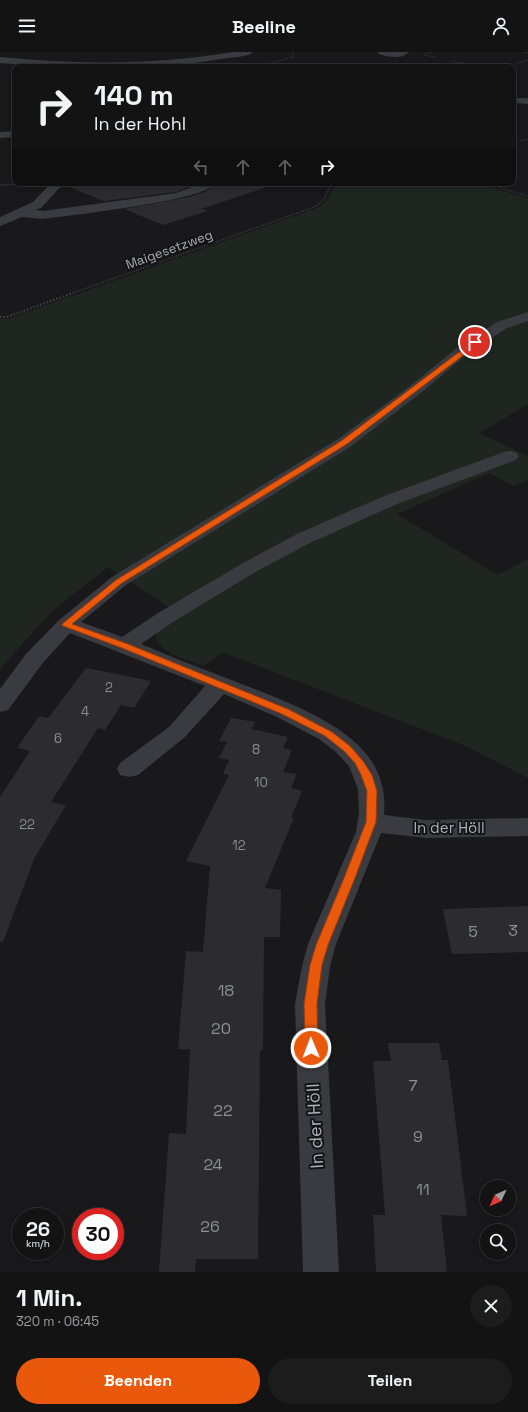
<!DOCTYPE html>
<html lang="de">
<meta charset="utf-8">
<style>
:root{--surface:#131314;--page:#1c1c1d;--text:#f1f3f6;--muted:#9d9ea0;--line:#323234;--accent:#ea580c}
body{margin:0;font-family:"Space Grotesk",sans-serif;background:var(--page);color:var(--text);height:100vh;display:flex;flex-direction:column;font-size:15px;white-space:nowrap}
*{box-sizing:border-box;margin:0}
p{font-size:13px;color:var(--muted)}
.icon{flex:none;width:22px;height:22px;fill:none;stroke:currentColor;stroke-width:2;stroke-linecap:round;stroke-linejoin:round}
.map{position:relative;height:1220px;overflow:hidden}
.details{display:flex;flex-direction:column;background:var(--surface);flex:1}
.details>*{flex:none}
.top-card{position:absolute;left:12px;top:12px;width:504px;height:122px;border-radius:8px;box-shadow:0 2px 10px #0003,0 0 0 1px var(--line);background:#131314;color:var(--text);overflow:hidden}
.needle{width:26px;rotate:226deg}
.fabs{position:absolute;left:480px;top:1128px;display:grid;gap:8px}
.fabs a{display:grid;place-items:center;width:36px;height:36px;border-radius:50%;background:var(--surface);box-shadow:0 2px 10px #0003,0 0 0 1px var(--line);font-size:20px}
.speed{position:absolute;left:12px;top:1156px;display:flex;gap:8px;font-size:20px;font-weight:700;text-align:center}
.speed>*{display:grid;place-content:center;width:52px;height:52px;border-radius:50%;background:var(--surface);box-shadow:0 2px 10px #0003,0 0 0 1px var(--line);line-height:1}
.speed small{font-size:10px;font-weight:400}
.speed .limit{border:6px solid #d22;background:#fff;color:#111}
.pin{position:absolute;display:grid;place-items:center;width:34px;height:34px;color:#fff;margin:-17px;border:2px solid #fff;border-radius:50%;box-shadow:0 1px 4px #0007}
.me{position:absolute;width:44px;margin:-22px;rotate:359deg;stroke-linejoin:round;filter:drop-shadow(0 0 3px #0008)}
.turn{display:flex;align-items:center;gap:14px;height:84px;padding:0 16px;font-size:18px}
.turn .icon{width:52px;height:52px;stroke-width:2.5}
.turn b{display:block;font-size:28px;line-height:34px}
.lanes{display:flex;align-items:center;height:38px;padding:0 16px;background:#0003;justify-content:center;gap:20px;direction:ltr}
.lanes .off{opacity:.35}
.round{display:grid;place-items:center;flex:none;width:42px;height:42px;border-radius:21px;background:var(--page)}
.headline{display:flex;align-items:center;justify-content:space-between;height:68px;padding:0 16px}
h1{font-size:24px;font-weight:700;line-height:30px}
.cta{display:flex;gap:8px;margin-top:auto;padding:8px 16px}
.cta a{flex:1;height:46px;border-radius:24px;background:var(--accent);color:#fff;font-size:16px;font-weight:700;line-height:46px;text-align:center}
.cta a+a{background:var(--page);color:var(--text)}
header{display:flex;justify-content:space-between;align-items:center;height:52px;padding:0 16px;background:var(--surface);font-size:18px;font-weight:700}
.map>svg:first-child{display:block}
.green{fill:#1f2620}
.building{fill:#2c2c2f}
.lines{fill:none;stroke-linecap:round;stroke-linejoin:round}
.path-far2{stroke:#404247;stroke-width:1;stroke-dasharray:1 1.5;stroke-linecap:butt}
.path-far1{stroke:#404247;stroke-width:1.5;stroke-dasharray:1 1.5;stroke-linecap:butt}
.path{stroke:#404247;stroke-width:2;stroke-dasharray:1.5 2;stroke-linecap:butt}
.minor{fill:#3a3b40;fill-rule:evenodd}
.route{fill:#ea580c;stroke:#983908}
.labels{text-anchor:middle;stroke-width:4;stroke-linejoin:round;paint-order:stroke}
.far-street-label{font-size:13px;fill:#acb0ba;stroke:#141416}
.number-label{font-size:13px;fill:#8b8e96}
.street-label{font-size:15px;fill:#acb0ba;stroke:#141416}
.near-number-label{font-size:16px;fill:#8b8e96}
.near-street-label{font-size:18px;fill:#acb0ba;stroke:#141416}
</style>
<header><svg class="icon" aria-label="menu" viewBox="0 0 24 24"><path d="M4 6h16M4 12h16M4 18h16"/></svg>Beeline<svg class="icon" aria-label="person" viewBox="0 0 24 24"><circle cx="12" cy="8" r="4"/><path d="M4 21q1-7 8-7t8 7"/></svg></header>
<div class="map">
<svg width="528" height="1220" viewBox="0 0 528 1220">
<rect width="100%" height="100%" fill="#19191b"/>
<path class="green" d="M336 131H491L496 137 528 146V352L480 381 528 404V428L514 434 489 421 397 462 498 523 528 507V726L468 695 222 600 204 614C185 607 159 603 155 581L178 561 108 515 51 560 0 617V267H8L320 155 327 148Z"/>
<path class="building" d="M65 131H198L176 140 104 149 64 133Z
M218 131H263L264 136 201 157 207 159 163 173 124 157 189 145 207 139Z
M86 616 151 629 134 656 121 653 105 678 98 676 51 750 66 753 34 807 3 890H0V745L30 699 17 696 39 664 48 666Z
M231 666 255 670 252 677 288 685 283 696 292 698 283 720 297 722 291 736 302 739 291 766H294L265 836 281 838 280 885H264L263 998H260L258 1207H196L195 1220H159L169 1081 186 1082 190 997H178L186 899 203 900 210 814 186 809 229 723 223 722 229 708 219 706 227 690 219 689Z
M528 854V900L452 902 443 857Z
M388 991H439L442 1008H448L467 1164 441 1163 447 1220H376L373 1163H385L373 1009H391Z"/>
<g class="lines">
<path class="path-far2" d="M524 0 528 1
M426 2 433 0
M424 3 435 5
M452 9 479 15
M515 12 528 8
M263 13 293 5V0
M513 91 528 87"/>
<path class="path-far1" d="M496 131 500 136 528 144
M0 133 26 132
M70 242 317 154 324 147 332 131"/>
<path class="path" d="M0 265H7L73 241"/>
<path class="minor" d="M233 0H253C248 5 235 5 228 6 153 19 75 18 0 11V5C78 13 155 13 233 0Z
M378 0H409C401 8 389 5 379 2Z
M519 46H528V52L515 51 514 49 515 47Z
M15 79V85L0 86V80Z
M51 131H64L41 156 35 158 43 159 176 141 202 131H217C204 149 71 163 43 167L22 165 0 174V165L33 150Z
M528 260V269L507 276 467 302 422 340 350 395 126 533 81 570 122 585 158 561 243 511 297 482 384 444 504 400 510 399 516 400 519 404 516 408 397 452 310 491 257 519 173 570 141 592C170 604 199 616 229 627 271 644 338 666 367 703 381 720 386 741 384 763L426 768 528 766V784L426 786 381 781 336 892 330 914 325 952 339 1220H303L295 952 302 914 308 892 356 780 359 761 358 737 349 714 336 700 319 687 277 665 224 642 185 685 138 723 129 725 120 723 117 717 120 711 169 675 205 634 70 581 42 612 8 658 0 660V637L26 602 59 568 112 525 338 387 410 334 457 296 497 270Z"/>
</g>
<path class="route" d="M475 288 479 290 478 292 347 392 122 531 72 572 128 592 288 657 332 680 350 694 363 709 372 723 377 739 376 770 355 826 328 893 322 913 317 952 318 996 316 999 311 1001 307 999 305 996 304 952 310 913 316 893 344 826 366 770 367 739 361 723 355 711 344 699 325 684 282 662 122 596 63 574 62 572 116 528 341 389Z"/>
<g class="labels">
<g class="far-street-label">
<text transform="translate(169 197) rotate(-20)" y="5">Maigesetzweg</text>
</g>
<g class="number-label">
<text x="109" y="640">2</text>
<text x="85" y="664">4</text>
<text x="58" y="691">6</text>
<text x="256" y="702">8</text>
<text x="261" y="735">10</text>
<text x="27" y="777">22</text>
<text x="239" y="798">12</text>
</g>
<g class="street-label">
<text x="449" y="781">In der Höll</text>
</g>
<g class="near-number-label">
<text x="513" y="884">3</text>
<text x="473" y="885">5</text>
<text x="226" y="944">18</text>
<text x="221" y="982">20</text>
<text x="413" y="1039">7</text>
<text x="223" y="1064">22</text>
<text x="418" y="1090">9</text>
<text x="213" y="1118">24</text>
<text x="423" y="1143">11</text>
<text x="210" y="1180">26</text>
</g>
<g class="near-street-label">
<text transform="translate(315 1074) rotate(-93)" y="6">In der Höll</text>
</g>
</g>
</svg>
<div class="fabs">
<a><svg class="needle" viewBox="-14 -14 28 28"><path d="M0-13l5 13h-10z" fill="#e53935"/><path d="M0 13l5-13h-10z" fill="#9d9ea0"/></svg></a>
<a><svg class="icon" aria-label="search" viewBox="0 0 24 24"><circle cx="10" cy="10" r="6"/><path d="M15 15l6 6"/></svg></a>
</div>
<div class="speed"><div>26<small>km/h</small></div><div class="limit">30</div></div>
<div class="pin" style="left:475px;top:290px;background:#d93025"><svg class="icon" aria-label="arrive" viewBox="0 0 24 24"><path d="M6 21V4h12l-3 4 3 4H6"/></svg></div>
<svg class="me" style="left:311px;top:996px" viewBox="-20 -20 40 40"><circle r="17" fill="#ea580c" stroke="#fff" stroke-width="3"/><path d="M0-11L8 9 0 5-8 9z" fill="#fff"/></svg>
<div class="top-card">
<div class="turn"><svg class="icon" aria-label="right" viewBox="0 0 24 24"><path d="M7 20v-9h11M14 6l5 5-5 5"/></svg><div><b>140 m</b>In der Hohl</div></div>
<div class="lanes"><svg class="icon off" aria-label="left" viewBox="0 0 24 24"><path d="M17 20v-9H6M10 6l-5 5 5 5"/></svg><svg class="icon off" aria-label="ahead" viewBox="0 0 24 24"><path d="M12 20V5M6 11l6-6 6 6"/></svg><svg class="icon off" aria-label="ahead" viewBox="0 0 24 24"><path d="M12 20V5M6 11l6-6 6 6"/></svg><svg class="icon" aria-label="right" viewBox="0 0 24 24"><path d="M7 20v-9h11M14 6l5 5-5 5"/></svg></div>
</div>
</div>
<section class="details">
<div class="headline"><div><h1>1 Min.</h1><p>320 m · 06:45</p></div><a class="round"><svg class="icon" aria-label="close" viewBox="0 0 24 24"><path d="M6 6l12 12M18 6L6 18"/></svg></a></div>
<div class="cta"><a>Beenden</a><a>Teilen</a></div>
</section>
